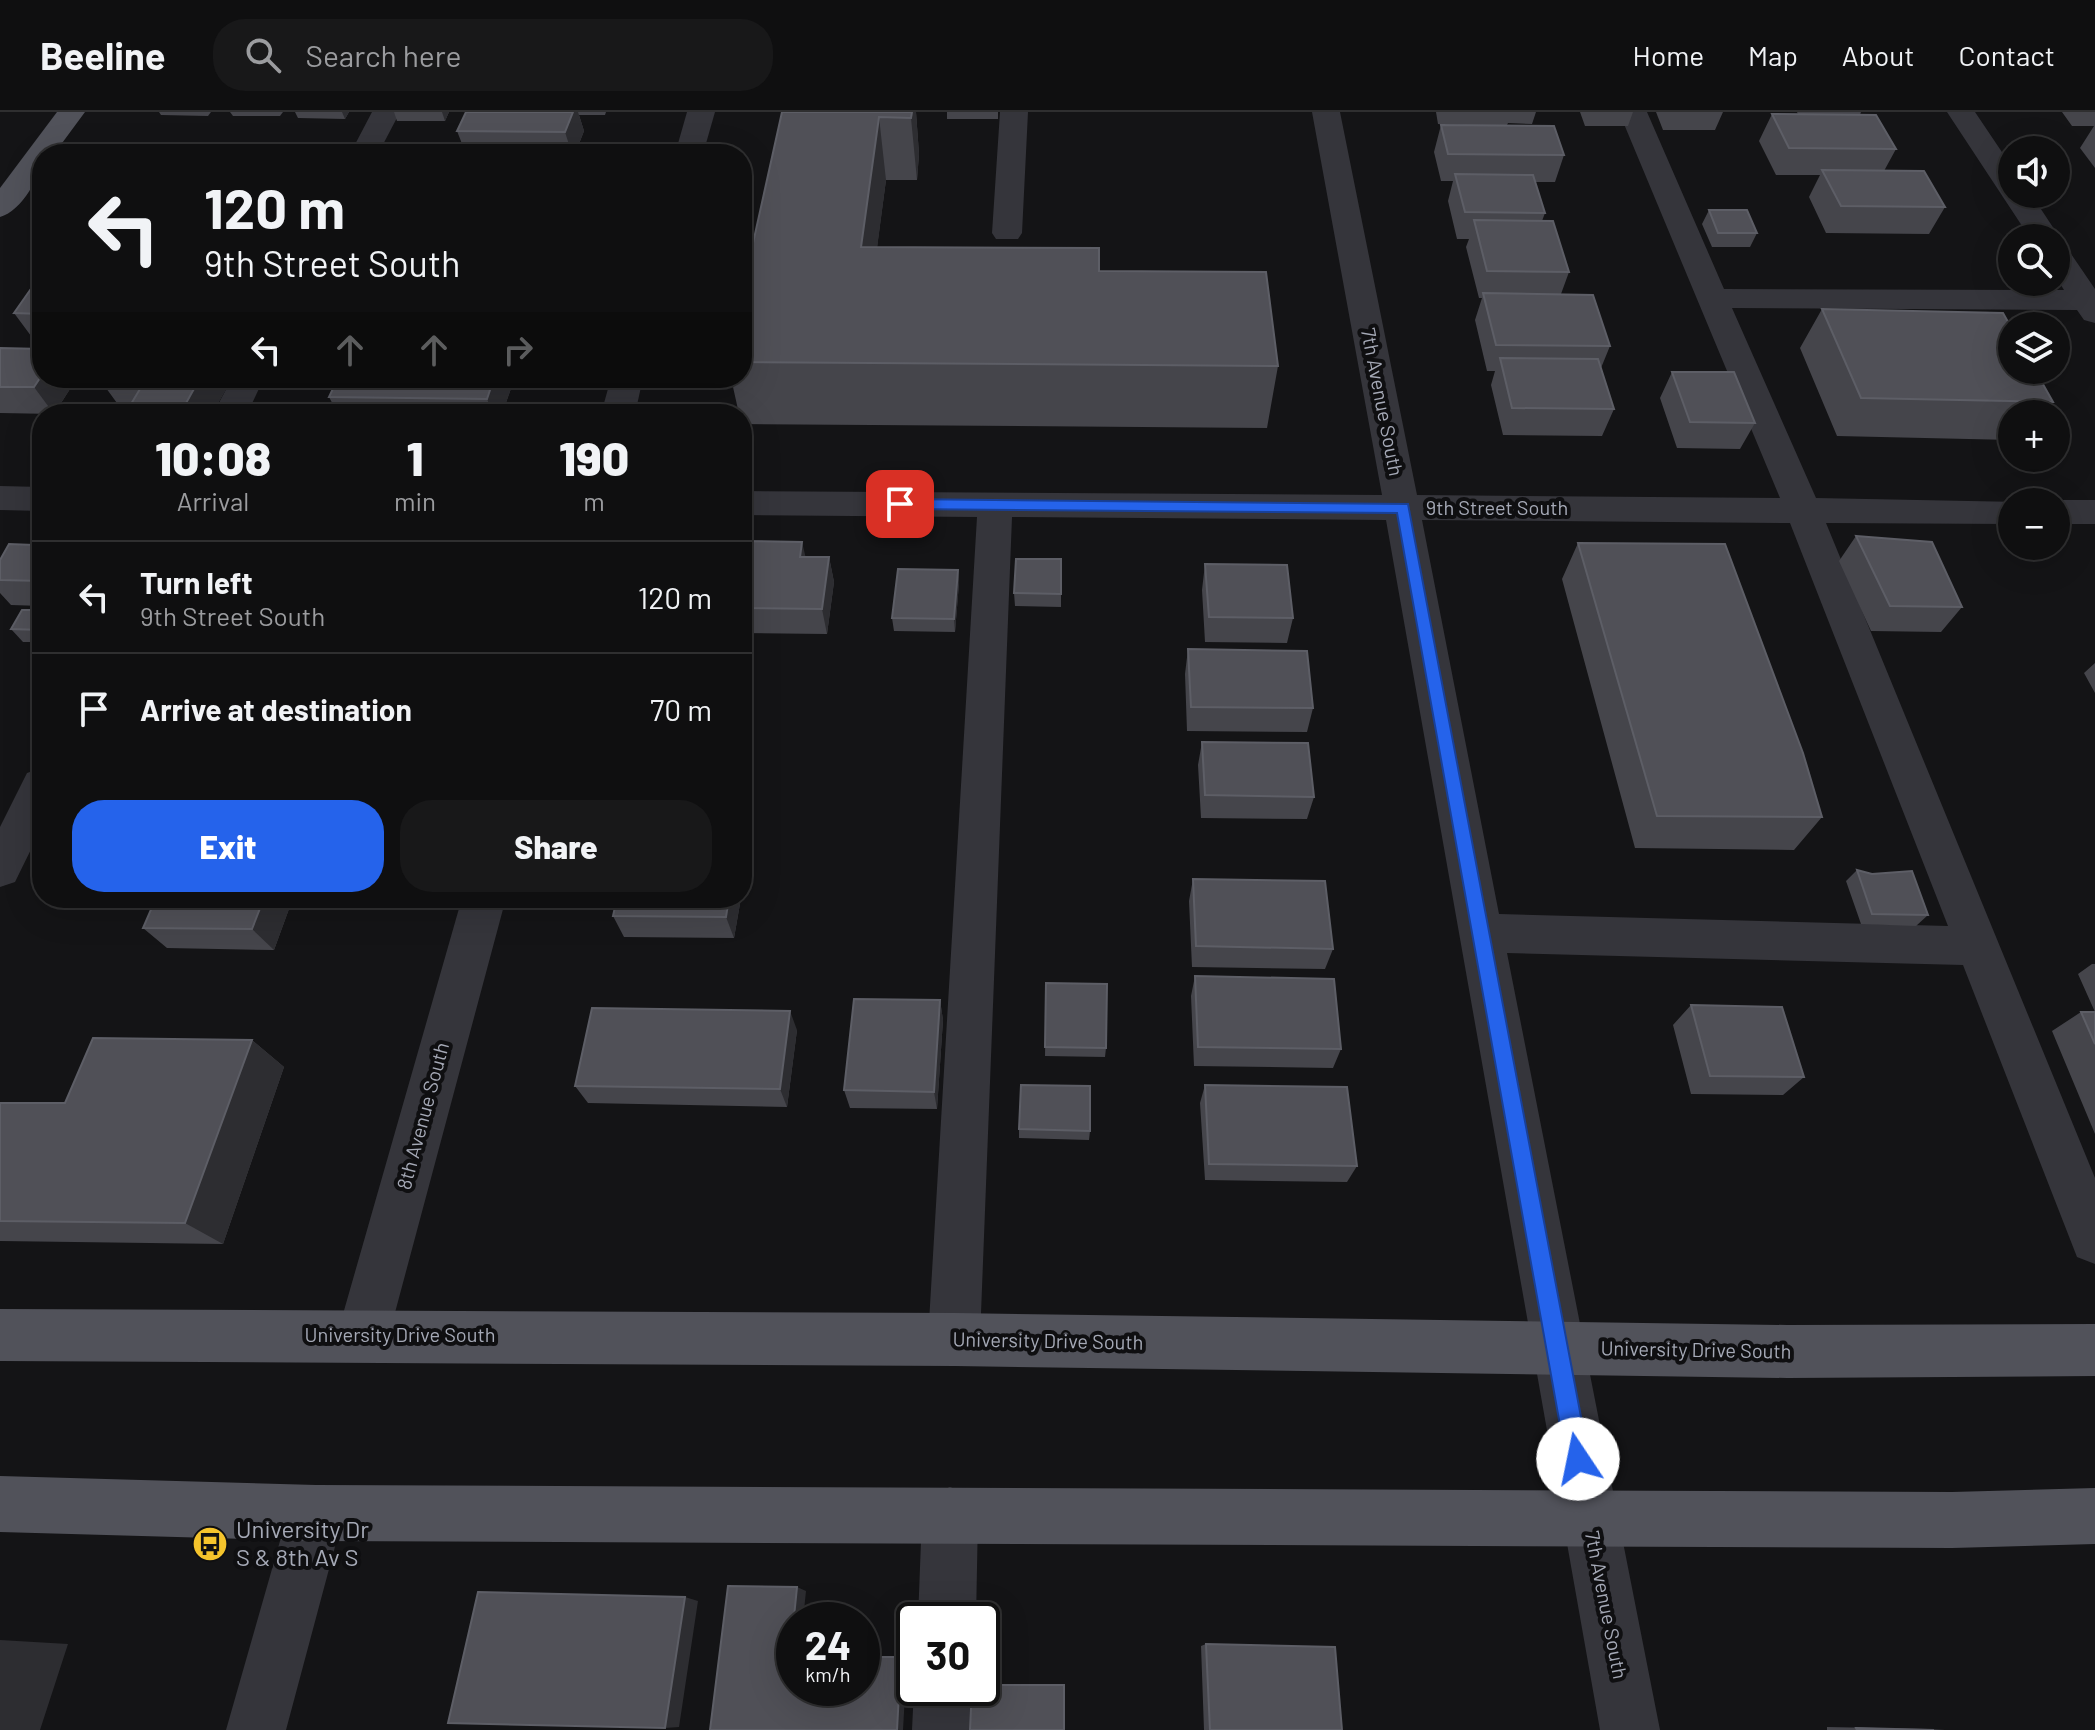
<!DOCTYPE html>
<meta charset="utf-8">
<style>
:root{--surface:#0f0f10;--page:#181819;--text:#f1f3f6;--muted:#9b9c9f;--line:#2f2f30;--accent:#2563eb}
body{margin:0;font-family:Barlow,sans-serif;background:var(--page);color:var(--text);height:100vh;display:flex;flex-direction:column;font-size:30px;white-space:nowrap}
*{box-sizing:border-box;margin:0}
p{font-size:26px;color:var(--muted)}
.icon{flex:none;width:44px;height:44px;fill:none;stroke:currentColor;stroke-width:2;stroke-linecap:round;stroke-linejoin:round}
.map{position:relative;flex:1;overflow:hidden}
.details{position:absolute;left:32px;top:292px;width:720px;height:504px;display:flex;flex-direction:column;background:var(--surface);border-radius:32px;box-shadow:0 8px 32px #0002,0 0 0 2px var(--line)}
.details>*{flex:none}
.guide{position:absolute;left:32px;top:32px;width:720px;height:244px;border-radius:32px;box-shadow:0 8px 32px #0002,0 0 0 2px var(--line);background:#0f0f10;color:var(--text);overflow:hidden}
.buttons{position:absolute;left:1998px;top:24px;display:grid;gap:16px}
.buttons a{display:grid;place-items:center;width:72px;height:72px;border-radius:50%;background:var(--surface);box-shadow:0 8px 32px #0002,0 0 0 2px var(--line);font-size:40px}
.speed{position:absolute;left:776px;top:1490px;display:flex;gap:16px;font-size:40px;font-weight:700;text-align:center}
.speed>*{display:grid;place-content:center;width:104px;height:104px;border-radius:50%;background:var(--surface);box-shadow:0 8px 32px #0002,0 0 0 2px var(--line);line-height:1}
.speed small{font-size:20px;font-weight:400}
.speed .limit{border:4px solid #111;border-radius:12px;background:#fff;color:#111}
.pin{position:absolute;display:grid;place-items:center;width:68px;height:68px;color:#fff;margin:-34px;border-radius:16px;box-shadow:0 4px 12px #0006}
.me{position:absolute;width:88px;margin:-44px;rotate:349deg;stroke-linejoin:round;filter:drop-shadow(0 0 6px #0008)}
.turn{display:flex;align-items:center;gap:28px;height:168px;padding:0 40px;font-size:36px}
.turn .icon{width:104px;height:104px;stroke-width:2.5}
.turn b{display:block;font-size:56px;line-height:68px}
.lanes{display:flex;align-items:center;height:76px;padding:0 40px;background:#0003;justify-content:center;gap:40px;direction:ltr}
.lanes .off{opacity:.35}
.eta{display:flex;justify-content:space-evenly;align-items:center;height:136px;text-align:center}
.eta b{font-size:48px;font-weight:800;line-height:56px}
.cta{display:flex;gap:16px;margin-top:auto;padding:16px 40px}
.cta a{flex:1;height:92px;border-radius:32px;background:var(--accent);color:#fff;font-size:32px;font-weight:800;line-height:92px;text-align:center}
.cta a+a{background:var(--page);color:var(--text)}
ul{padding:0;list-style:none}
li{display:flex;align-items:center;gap:24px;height:112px;padding:0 40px;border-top:2px solid var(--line)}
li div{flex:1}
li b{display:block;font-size:30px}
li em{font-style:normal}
header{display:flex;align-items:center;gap:48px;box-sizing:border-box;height:112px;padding:0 40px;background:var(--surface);border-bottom:2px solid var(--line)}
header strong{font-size:38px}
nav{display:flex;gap:44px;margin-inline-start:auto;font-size:28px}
.search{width:560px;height:72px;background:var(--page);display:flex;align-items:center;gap:20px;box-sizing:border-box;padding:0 28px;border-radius:32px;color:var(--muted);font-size:30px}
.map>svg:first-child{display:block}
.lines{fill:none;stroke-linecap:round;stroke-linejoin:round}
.minor{fill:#35353b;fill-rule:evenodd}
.major{fill:#51525a;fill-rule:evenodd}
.wall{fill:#45454b}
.shaded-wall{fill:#2d2d31}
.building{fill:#505057;stroke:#5d5e66;stroke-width:2}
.route{fill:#2563eb;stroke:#184099;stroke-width:2}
.labels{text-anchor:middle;stroke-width:8;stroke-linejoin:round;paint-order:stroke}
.street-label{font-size:20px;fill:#a5a9b6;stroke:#0f0f11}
.near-poi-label{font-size:24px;fill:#a5a9b6;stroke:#0f0f11;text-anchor:start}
</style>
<header>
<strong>Beeline</strong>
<div class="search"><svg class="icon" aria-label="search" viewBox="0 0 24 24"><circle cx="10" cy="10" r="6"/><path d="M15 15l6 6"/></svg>Search here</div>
<nav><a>Home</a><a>Map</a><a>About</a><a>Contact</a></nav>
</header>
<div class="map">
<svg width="2095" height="1618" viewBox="0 0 2095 1618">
<rect width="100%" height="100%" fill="#141416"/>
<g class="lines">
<path class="minor" d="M372 0H400L378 42H350Z
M687 0H715L703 42H675Z
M1000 0H1028L1022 121 1018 127H996L992 121Z
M1312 0H1340L1417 383 1780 386 1619 0H1647L1724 177 2064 178 2056 165V133L2067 136 2095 177V211L2084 208 2077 198 1732 196 1816 386 2020 390H2012V412L1826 411 2095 1066V1152L2077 1145 1963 853 1507 841 1660 1618H1600L1386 408 1012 405 980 1227 973 1246 954 1253 935 1246 928 1227 977 405 742 403V379L1382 383ZM1422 408 1790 411 1948 814 1499 802Z
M1947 0H1975L2012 55V82H2031L2060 126 2056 132V126H2030Z
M232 266H264L247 302H213Z
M611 266H643L635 302H601Z
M0 374 42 375V399L0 398Z
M2056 388H2095V412H2056V390H2048Z
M42 656V715L15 770 0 775V715L27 661Z
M462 786H506L389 1223 382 1242 363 1249 344 1242 337 1223Z
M316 1373 336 1381 344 1401 286 1618H226L288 1401 296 1381Z
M950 1375 970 1383 978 1403 976 1508H918L922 1403 930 1383Z
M914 1576H974L972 1618H912Z"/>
<path class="major" d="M57 0H85L54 42H42C42 63 22 99 0 105V76Z
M0 1197 955 1201 1787 1213 2095 1212V1264L1787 1266 955 1254 0 1249Z
M0 1364 316 1373 1952 1380 2095 1376V1432L1952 1436 316 1429 0 1420Z"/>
</g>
<path class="wall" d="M159 0H211L208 4 161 3Z
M230 0H283L280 4H233Z
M295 0H349L345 7 298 6Z
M394 0H449L445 9H397Z
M466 0H606L605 3H579L584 19 575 42H466L457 19Z
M782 0H916L919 42 917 68H886L877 135 1099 159 1278 254 1267 316 742 312V302H739L731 266H742V181Z
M947 0H998V7H947Z
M1436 0H1536L1532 12 1508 11 1507 13 1564 43 1555 70H1535L1545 101 1542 109 1569 160 1561 182 1610 234 1601 256 1614 297 1602 324 1503 323 1491 273 1495 259H1487L1475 208 1482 186H1479L1466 135 1469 127H1457L1448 89 1453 69H1441L1434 40 1441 13H1466L1438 12Z
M1580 0H1633L1628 14H1585Z
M1656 0H1723L1715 18H1663Z
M1797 0H1861L1860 3 1896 37 1884 59 1945 95 1929 122 1826 121 1809 85 1820 63H1776L1759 29 1772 2H1798Z
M2062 0H2095V56L2080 36 2094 14H2072Z
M1709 98 1757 121 1750 135H1712L1702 112Z
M42 164V228H34L14 201Z
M1822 197 2053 290 2044 302H2012V328L1837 324 1800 236Z
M0 236 42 266H77L54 302 0 301Z
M1672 260 1755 311 1740 337 1677 336 1660 286Z
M112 266H232L212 302H125L106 276Z
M514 268 502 302H338L329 285Z
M42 419V494L11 493 0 481V448L34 433Z
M1856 424 1962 495 1941 520 1871 519 1839 449Z
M742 429 805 445H829L834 470 827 522 742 521Z
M1578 431 1822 705 1794 738 1635 736 1562 467Z
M1061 447V495L1015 494 1014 481Z
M1205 452 1293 506 1287 531 1205 530 1202 478Z
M958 458 959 471 955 520 894 519 892 506Z
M42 498V530H23L11 517Z
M1188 537 1313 596 1307 620 1187 619 1185 562Z
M2095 551V581L2084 561Z
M1202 630 1314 685 1307 707 1201 706 1198 653Z
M1857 758 1928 803 1916 814 1861 812 1846 769Z
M1193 767 1333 837 1325 857 1192 855 1189 789Z
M156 786H293L274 838 167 836 143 816Z
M741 786 734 826 624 825 613 804Z
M2092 852H2095V1022L2052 919 2081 900H2095L2078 862Z
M1195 864 1341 937 1333 956 1194 954 1191 884Z
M1046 871 1106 936 1105 945 1045 944Z
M940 888 943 908 937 997 850 996 844 978Z
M1691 893 1804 965 1783 983 1691 982 1673 913Z
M797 918 787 995 588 991 575 974Z
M252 928 284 955 223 1132 0 1129V991H65Z
M1205 973 1357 1054 1347 1070 1205 1068 1200 991Z
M1019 1017 1090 1019 1089 1028 1019 1026Z
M1206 1532 1342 1618H1204L1201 1534Z
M1827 1615 1928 1617 1945 1618H1827Z"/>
<path class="shaded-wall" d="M342 0H349L345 7Z
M442 0H449L445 9Z
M573 0H578L584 19 575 42H572L565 20Z
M912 0H916L919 42 917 68 911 6Z
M879 5 886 68 869 198 861 135Z
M42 263V266H77L54 302 34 275Z
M200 266H232L212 302H180Z
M494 266H513L514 268 502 302H493L487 287Z
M802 430 808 455 800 445Z
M829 445 834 470 827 522 822 497Z
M958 458 959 471 955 520 954 507Z
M744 696 752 718 742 779V709Z
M264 786H293L274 838 252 817Z
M729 786H741L734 826 726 805Z
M940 888 943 908 937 997 934 980Z
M790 899 797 918 787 995 780 977Z
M252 928 284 955 223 1132 185 1111Z
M797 1475 806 1479 803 1508H794V1545H790Z
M685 1485 698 1489 679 1615 665 1616Z
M0 1528 68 1532 40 1618H0Z
M901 1545 907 1547 903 1618H897Z"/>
<path class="building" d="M466 0H573L565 20 457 19Z
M782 0H912L911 6 879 5 861 135 1099 136V159L1266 160 1278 254 742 250V181Z
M1772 2 1876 3 1896 37 1789 36Z
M1441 13 1554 14 1564 43 1448 42Z
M1822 58 1924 59 1945 95 1841 94Z
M1455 62 1533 63 1545 101 1465 100Z
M1709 98H1747L1757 121H1718Z
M1474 108 1553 109 1569 160 1487 159Z
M40 164H42V202L14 201Z
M1483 181 1593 183 1610 234 1496 233Z
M1822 197 2003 201 2012 217V258H2035L2053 290 1861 286Z
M0 236 42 237V263L34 275H0Z
M1500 246 1598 247 1614 297 1512 296Z
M1672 260H1734L1755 311 1690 310Z
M112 266H200L180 302H125L140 277 106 276Z
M338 266H494L487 287 329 285Z
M42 419V469L0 468V448L9 432 34 433Z
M1856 424 1932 430 1962 495 1890 494Z
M742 429 802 430 800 445H829L822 497 742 496Z
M1578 431 1725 432 1803 641 1822 705 1657 704Z
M1016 447H1061V482L1014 481Z
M1205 452 1287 453 1293 506 1209 505Z
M898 457 958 458 954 507 892 506Z
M22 498H42V518L11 517Z
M1188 537 1307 539 1313 596 1191 595Z
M1202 630 1308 631 1314 685 1205 683Z
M1857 758 1872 762 1912 759 1928 803 1872 802Z
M1193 767 1325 769 1333 837 1196 834Z
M156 786H264L252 817 143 816Z
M617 786H729L726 805 613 804Z
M1195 864 1334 867 1341 937 1198 935Z
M1046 871 1107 872 1106 936 1045 935Z
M854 887 940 888 934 980 844 978Z
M1691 893 1782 895 1804 965 1710 964Z
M592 896 790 899 780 977 575 974Z
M2081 900H2095V932Z
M93 926 252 928 185 1111 0 1109V991H65Z
M1021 973 1090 974V1019L1019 1017Z
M1205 973 1347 975 1357 1054 1209 1052Z
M728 1474 797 1475 790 1545H794V1576H862V1545H901L897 1618H710Z
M478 1480 685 1485 665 1616 448 1611Z
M1206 1532 1335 1535 1342 1618H1210Z
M982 1573H1064V1618H970L972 1576H982Z
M1856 1616 1934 1618H1857Z"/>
<path class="route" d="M900 387 1408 392 1589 1347 1586 1355 1578 1359 1570 1355 1566 1347 1397 401 900 397 893 392Z"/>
<defs>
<symbol id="bus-disc" viewBox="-11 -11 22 22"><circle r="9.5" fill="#f5c42c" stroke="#0f0f11"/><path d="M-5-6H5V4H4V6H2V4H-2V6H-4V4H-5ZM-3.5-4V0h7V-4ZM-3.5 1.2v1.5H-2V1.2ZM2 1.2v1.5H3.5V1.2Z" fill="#111"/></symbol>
</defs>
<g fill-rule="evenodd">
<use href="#bus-disc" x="190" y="1412" width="40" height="40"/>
</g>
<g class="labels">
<g class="street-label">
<text transform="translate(1382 290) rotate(79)" y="7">7th Avenue South</text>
<text x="1497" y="403">9th Street South</text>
<text transform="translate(423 1004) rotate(-75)" y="7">8th Avenue South</text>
<text x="400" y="1230">University Drive South</text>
<text transform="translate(1048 1229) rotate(1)" y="7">University Drive South</text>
<text transform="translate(1696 1238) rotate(1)" y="7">University Drive South</text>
<text transform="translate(1606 1493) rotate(79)" y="7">7th Avenue South</text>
</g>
<g class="near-poi-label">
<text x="236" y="1426">University Dr<tspan x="236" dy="28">S &amp; 8th Av S</tspan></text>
</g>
</g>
</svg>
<div class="buttons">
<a><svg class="icon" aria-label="sound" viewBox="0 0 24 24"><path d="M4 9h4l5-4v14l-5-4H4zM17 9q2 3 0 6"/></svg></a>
<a><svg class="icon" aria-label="search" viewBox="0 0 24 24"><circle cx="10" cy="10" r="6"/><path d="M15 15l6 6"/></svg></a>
<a><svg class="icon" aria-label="layers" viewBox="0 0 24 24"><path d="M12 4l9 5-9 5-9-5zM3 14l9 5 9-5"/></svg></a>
<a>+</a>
<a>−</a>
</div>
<div class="speed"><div>24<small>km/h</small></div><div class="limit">30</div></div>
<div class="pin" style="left:900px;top:392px;background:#d93025"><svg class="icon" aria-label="arrive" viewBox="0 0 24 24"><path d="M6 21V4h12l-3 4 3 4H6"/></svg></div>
<svg class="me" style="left:1578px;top:1347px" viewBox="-20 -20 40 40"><circle r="19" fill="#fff"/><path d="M0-13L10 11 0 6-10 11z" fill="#2563eb"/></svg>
<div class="guide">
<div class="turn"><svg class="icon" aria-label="left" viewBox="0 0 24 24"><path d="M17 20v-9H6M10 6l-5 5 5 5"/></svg><div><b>120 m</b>9th Street South</div></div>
<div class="lanes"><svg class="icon" aria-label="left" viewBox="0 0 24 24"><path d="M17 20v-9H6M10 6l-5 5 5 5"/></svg><svg class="icon off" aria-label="ahead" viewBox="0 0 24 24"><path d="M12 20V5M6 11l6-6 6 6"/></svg><svg class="icon off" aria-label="ahead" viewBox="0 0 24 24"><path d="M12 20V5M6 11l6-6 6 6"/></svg><svg class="icon off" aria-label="right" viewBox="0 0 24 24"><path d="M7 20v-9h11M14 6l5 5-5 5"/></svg></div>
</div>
<section class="details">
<div class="eta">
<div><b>10:08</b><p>Arrival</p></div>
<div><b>1</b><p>min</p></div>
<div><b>190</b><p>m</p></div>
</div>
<ul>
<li><svg class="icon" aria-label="left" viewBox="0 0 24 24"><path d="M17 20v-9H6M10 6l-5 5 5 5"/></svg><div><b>Turn left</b><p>9th Street South</p></div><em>120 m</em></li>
<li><svg class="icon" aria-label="arrive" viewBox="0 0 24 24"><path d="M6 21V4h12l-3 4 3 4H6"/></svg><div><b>Arrive at destination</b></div><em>70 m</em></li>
</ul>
<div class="cta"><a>Exit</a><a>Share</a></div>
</section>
</div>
